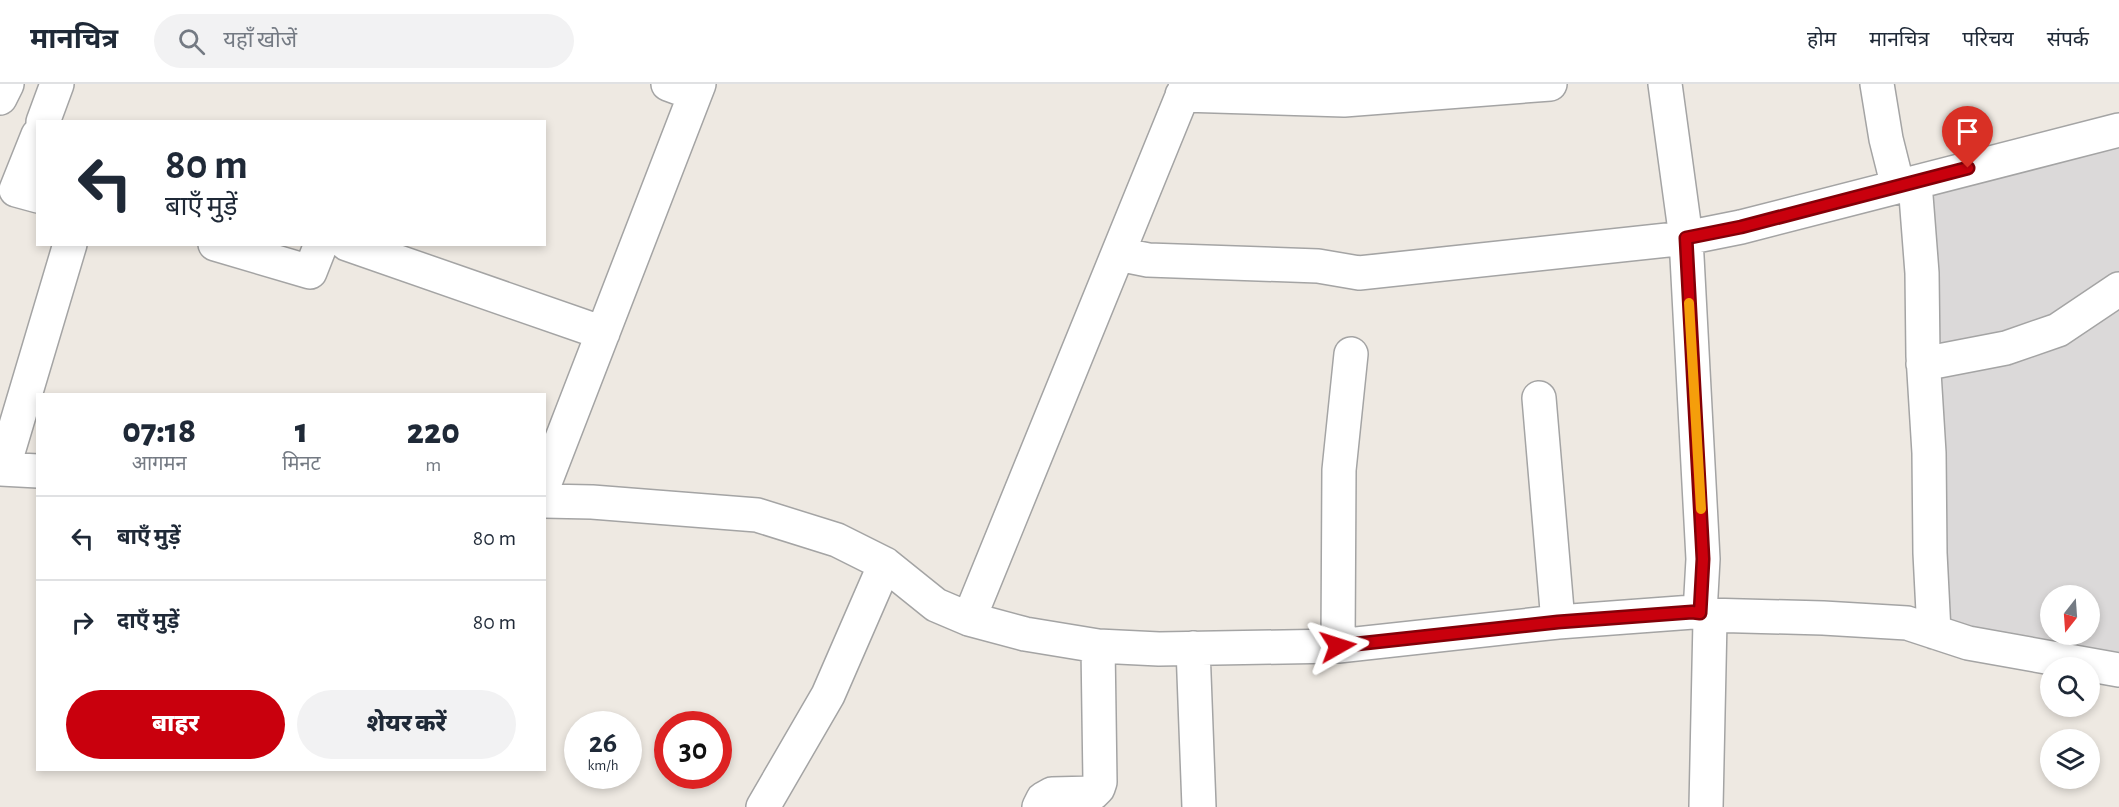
<!DOCTYPE html>
<html lang="hi">
<meta charset="utf-8">
<style>
:root{--surface:#fff;--page:#f2f2f3;--text:#1f2937;--muted:#747a83;--line:#e0e1e3;--accent:#c9000d}
body{margin:0;font-family:"Alegreya Sans","Noto Sans Devanagari",sans-serif;background:var(--page);color:var(--text);height:100vh;display:flex;flex-direction:column;font-size:22px;white-space:nowrap}
*{box-sizing:border-box;margin:0}
p{font-size:20px;color:var(--muted)}
.icon{flex:none;width:33px;height:33px;fill:none;stroke:currentColor;stroke-width:2;stroke-linecap:round;stroke-linejoin:round}
.map{position:relative;flex:1;overflow:hidden}
.sheet{position:absolute;left:36px;top:309px;width:510px;height:378px;display:flex;flex-direction:column;background:var(--surface);border-radius:0px;box-shadow:0 3px 9px #0003}
.sheet>*{flex:none}
.hud{position:absolute;left:36px;top:36px;width:510px;height:126px;border-radius:0px;box-shadow:0 3px 9px #0003;background:#fff;color:var(--text);overflow:hidden}
.needle{width:39px;rotate:197deg}
.controls{position:absolute;left:2040px;top:501px;display:grid;gap:12px}
.controls a{display:grid;place-items:center;width:60px;height:60px;border-radius:50%;background:var(--surface);box-shadow:0 3px 9px #0003;font-size:30px}
.speed{position:absolute;left:564px;top:627px;display:flex;gap:12px;font-size:30px;font-weight:700;text-align:center}
.speed>*{display:grid;place-content:center;width:78px;height:78px;border-radius:50%;background:var(--surface);box-shadow:0 3px 9px #0003;line-height:1}
.speed small{font-size:15px;font-weight:400}
.speed .limit{border:9px solid #d22;background:#fff;color:#111}
.pin{position:absolute;display:grid;place-items:center;width:51px;height:51px;color:#fff;margin:-62px -26px;border-radius:50% 50% 50% 0;rotate:-45deg;box-shadow:0 0 6px #0007}
.pin .icon{rotate:45deg}
.me{position:absolute;width:66px;margin:-33px;rotate:84deg;stroke-linejoin:round;filter:drop-shadow(0 0 4px #0008)}
.turn{display:flex;align-items:center;gap:21px;height:126px;padding:0 30px;font-size:27px}
.turn .icon{width:78px;height:78px;stroke-width:2.5}
.turn b{display:block;font-size:42px;line-height:51px}
.eta{display:flex;justify-content:space-evenly;align-items:center;height:102px;text-align:center}
.eta b{font-size:36px;font-weight:800;line-height:42px}
.button{display:flex;gap:12px;margin-top:auto;padding:12px 30px}
.button a{flex:1;height:69px;border-radius:36px;background:var(--accent);color:#fff;font-size:24px;font-weight:800;line-height:69px;text-align:center}
.button a+a{background:var(--page);color:var(--text)}
ul{padding:0;list-style:none}
li{display:flex;align-items:center;gap:18px;height:84px;padding:0 30px;border-top:2px solid var(--line)}
li div{flex:1}
li b{display:block;font-size:22px}
li em{font-style:normal}
header{display:flex;align-items:center;gap:36px;box-sizing:border-box;height:84px;padding:0 30px;background:var(--surface);border-bottom:2px solid var(--line)}
header strong{font-size:28px}
nav{display:flex;gap:33px;margin-inline-start:auto;font-size:21px}
.search{width:420px;height:54px;background:var(--page);display:flex;align-items:center;gap:15px;box-sizing:border-box;padding:0 21px;border-radius:33px;color:var(--muted);font-size:22px}
.map>svg:first-child{display:block}
.residential{fill:#dbd9d9;fill-rule:evenodd}
.lines{fill:none;stroke-linecap:round;stroke-linejoin:round}
.minor-casing{stroke:#a4a4a4;stroke-width:36}
.minor{stroke:#fff;stroke-width:33}
.route-casing{stroke:#830008;stroke-width:15}
.route{stroke:#c9000d;stroke-width:10}
.slow{stroke:#f59e0b;stroke-width:10}
</style>
<header>
<strong>मानचित्र</strong>
<div class="search"><svg class="icon" aria-label="search" viewBox="0 0 24 24"><circle cx="10" cy="10" r="6"/><path d="M15 15l6 6"/></svg>यहाँ खोजें</div>
<nav><a>होम</a><a>मानचित्र</a><a>परिचय</a><a>संपर्क</a></nav>
</header>
<div class="map">
<svg width="2119" height="723" viewBox="0 0 2119 723">
<rect width="100%" height="100%" fill="#eee9e2"/>
<path class="residential" d="M2119 57V195L2057 239 1929 271 1922 104Z
M2119 226V570L1949 538 1936 294 2012 280 2071 256ZM2050 512H2090V550H2050Z"/>
<g class="lines">
<defs>
<path id="minor" d="M668 0 695 10
M1877 0 1886 55 1898 103
M1182 11 1344 16 1550 0
M0 14 7 0
M43 38 57 0
M38 51 16 106 38 112
M1915 99 1922 189 1923 272 1929 369 1930 469 1934 548
M215 160 310 188 321 160
M347 160 603 249
M1118 170 1148 176 1318 182 1359 189 1686 154 1665 0
M1923 280 2006 264 2058 246 2119 205
M1539 314 1558 538
M0 385 38 387
M3 385 70 160
M544 401 699 0
M544 417 592 418 757 431 837 456 885 480 936 521 969 535 1025 550 1098 562 1159 565 1338 562 1558 538 1693 528C1700 529 1705 529 1710 536L1706 723
M1700 529 1703 475 1686 154 1741 143 2119 46
M1706 531 1823 534 1907 539 1968 559 2119 586
M969 535 1187 0
M1338 562 1339 386 1351 270
M1193 564 1199 723
M763 723 828 611 885 480
M1039 723 1043 715 1052 710 1093 709 1098 704 1100 698 1098 562"/>
</defs>
<use href="#minor" class="minor-casing"/>
<use href="#minor" class="minor"/>
</g>
<g class="lines">
<defs>
<path id="route" d="M1338 562 1558 538 1692 528 1700 529 1703 475 1686 154 1741 143 1968 84"/>
</defs>
<use href="#route" class="route-casing"/>
<use href="#route" class="route"/>
<path class="slow" d="M1689 219 1701 425"/>
</g>
</svg>
<div class="controls">
<a><svg class="needle" viewBox="-14 -14 28 28"><path d="M0-13l5 13h-10z" fill="#e53935"/><path d="M0 13l5-13h-10z" fill="#747a83"/></svg></a>
<a><svg class="icon" aria-label="search" viewBox="0 0 24 24"><circle cx="10" cy="10" r="6"/><path d="M15 15l6 6"/></svg></a>
<a><svg class="icon" aria-label="layers" viewBox="0 0 24 24"><path d="M12 4l9 5-9 5-9-5zM3 14l9 5 9-5"/></svg></a>
</div>
<div class="speed"><div>26<small>km/h</small></div><div class="limit">30</div></div>
<div class="pin" style="left:1968px;top:84px;background:#d93025"><svg class="icon" aria-label="arrive" viewBox="0 0 24 24"><path d="M6 21V4h12l-3 4 3 4H6"/></svg></div>
<svg class="me" style="left:1338px;top:562px" viewBox="-20 -20 40 40"><path d="M0-17L14 15 0 8-14 15z" fill="#c9000d" stroke="#fff" stroke-width="4"/></svg>
<div class="hud">
<div class="turn"><svg class="icon" aria-label="left" viewBox="0 0 24 24"><path d="M17 20v-9H6M10 6l-5 5 5 5"/></svg><div><b>80 m</b>बाएँ मुड़ें</div></div>
</div>
<section class="sheet">
<div class="eta">
<div><b>07:18</b><p>आगमन</p></div>
<div><b>1</b><p>मिनट</p></div>
<div><b>220</b><p>m</p></div>
</div>
<ul>
<li><svg class="icon" aria-label="left" viewBox="0 0 24 24"><path d="M17 20v-9H6M10 6l-5 5 5 5"/></svg><div><b>बाएँ मुड़ें</b></div><em>80 m</em></li>
<li><svg class="icon" aria-label="right" viewBox="0 0 24 24"><path d="M7 20v-9h11M14 6l5 5-5 5"/></svg><div><b>दाएँ मुड़ें</b></div><em>80 m</em></li>
</ul>
<div class="button"><a>बाहर</a><a>शेयर करें</a></div>
</section>
</div>
